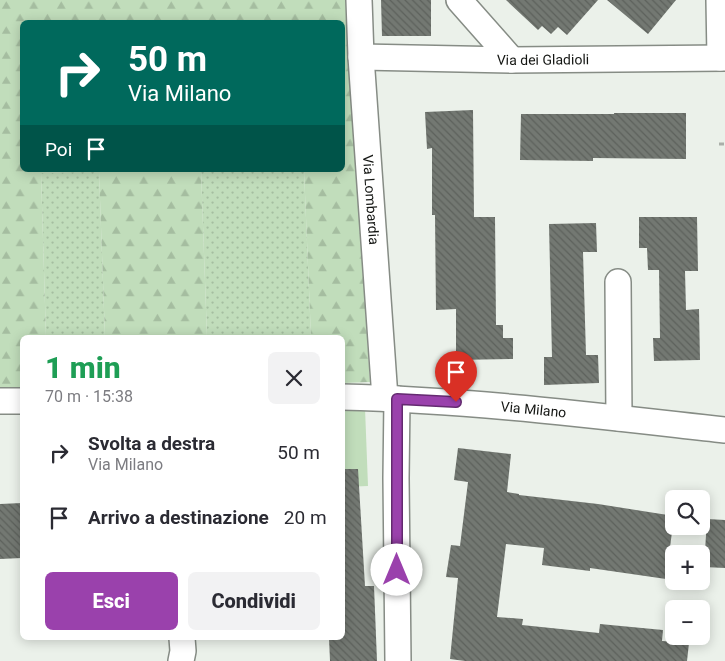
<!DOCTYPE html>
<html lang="it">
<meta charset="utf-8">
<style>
:root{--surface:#fff;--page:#f2f2f3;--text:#2b2b33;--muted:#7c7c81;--accent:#9a41ac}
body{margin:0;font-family:Roboto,sans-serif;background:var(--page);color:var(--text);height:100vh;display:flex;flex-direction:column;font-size:19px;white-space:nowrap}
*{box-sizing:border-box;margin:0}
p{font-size:16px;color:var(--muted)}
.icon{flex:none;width:28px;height:28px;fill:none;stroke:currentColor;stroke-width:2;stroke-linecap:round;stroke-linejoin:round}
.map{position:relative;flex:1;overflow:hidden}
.drawer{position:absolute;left:20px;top:335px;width:325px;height:305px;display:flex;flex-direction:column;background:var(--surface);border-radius:8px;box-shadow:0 2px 12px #0003}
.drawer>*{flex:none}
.hud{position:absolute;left:20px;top:20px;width:325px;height:152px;border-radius:8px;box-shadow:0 2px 12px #0003;background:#00695c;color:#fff;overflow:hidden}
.tools{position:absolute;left:665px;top:490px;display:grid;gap:10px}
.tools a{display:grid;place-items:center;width:45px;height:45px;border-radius:8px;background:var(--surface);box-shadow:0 2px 12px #0003;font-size:25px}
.pin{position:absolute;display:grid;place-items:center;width:42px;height:42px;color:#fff;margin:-51px -21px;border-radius:50% 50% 50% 0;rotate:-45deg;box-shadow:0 0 5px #0007}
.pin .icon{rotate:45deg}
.me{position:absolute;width:55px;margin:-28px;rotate:0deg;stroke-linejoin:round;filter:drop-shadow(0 0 4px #0008)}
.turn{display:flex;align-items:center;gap:18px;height:105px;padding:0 25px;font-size:22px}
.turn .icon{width:65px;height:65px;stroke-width:2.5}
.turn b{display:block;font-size:35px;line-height:42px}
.then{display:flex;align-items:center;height:48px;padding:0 25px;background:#0003;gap:10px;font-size:19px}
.round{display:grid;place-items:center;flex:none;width:52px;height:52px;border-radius:8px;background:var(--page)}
.overview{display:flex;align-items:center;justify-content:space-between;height:85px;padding:0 25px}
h1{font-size:30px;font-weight:800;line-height:38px;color:#1e9e55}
.primary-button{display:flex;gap:10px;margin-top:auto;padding:10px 25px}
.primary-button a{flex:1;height:58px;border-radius:8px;background:var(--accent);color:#fff;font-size:20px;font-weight:800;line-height:58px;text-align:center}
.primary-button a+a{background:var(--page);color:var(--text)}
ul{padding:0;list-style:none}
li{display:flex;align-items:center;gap:15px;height:65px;padding:0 25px}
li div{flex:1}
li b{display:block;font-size:19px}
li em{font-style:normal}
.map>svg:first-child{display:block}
.grass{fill:url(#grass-dots)}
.forest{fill:url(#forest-firs)}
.garden{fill:#c1ddbb}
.building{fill:url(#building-back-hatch)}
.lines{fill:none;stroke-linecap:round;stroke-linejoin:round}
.minor-casing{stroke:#868c85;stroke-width:28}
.path{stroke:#aaafa9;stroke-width:3;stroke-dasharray:5 2.5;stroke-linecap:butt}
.minor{stroke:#fff;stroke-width:25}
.route-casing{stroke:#642a70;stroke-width:12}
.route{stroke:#9a41ac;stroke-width:9}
.labels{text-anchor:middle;stroke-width:4.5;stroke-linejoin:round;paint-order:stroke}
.street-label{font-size:14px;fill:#131512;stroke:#fff}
</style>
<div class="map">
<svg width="725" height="661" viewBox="0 0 725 661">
<defs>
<pattern id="grass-dots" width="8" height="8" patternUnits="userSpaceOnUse" patternTransform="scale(1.25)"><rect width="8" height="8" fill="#c1ddbb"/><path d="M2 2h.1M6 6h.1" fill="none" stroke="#a5bda0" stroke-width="1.8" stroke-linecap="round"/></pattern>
<pattern id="forest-firs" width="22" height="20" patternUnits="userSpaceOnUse" patternTransform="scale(1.25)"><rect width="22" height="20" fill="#c1ddbb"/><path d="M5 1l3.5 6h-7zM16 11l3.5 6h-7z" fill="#a5bda0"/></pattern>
<pattern id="building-back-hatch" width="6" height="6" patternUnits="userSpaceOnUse" patternTransform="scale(1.25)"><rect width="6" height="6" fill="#737872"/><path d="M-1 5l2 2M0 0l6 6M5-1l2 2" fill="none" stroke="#5d615c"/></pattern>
</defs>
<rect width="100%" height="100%" fill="#ebf1ea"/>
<path class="grass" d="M201 170H304L311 337H207Z
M99 171 105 337H46L41 173Z"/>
<path class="forest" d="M0 0H346L349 61 370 382 343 383 342 338 311 337 304 170H342V22H22V170H201L207 337H105L99 172 41 173 46 337 22 338V389H0Z"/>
<path class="garden" d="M342 408H365L368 486 343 487Z"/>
<path class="building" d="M381 0H431V36H382Z
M506 0H598L567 35 558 27 551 34 542 26 538 30Z
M607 0H676L648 34Z
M473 110 474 217H495L496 325H503V338H513V359L456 360V309L436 310 435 215H432V148L427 149 425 112Z
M614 113H686V159L593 158V161L520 160 521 114H614Z
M639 217H697L698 271H685L686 310 699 309 700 360 654 361 653 338H660L659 270H648L647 248H639Z
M596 223 597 252H583L586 355H598L599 383 544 385V357H552L549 224Z
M458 448 511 454 507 492 519 494V495L598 504 674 516 666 579 590 568V571L542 565 544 548 506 544 497 617 523 619 522 625 599 633 600 624 663 630 662 641 689 643 687 661H465L450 659 458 578 446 577 451 545 460 546 468 482 454 480Z
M342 469H358L365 586H374L377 661H330L329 638H342Z
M22 503V558L0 559V504Z
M707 519 725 520V568L704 567Z"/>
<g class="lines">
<defs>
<g id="minor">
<path id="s1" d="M359 0 361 57 385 398"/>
<path d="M459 0 512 60"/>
<path d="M719 0 720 58"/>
<path id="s2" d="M361 57 512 60 725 58"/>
<path d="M618 282 619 418"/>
<path id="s3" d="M342 397C470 400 598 416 725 430"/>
<path d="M397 399 396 478 398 661"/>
<path d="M0 401H22"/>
<path d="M181 661 183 651 182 638"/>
</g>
</defs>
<use href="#minor" class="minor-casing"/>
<path class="path" d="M719 144H725"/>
<use href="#minor" class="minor"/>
</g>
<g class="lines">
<defs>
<path id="route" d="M397 570V399L456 402"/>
</defs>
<use href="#route" class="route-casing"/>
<use href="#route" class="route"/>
</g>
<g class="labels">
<g class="street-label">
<text dy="5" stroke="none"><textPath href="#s2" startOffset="182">Via dei Gladioli</textPath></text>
<text dy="5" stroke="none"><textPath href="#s1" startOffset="200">Via Lombardia</textPath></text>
<text dy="5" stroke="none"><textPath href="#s3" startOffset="192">Via Milano</textPath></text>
</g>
</g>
</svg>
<div class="tools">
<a><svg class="icon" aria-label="search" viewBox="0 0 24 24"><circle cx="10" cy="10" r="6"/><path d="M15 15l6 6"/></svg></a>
<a>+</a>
<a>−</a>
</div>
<div class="pin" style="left:456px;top:402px;background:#d93025"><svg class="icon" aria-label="arrive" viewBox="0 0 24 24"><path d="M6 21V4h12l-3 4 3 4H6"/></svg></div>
<svg class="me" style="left:397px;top:570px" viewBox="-20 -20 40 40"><circle r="19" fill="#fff"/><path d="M0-13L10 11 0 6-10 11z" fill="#9a41ac"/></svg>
<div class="hud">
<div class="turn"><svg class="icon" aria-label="right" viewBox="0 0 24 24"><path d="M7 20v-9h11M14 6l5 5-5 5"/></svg><div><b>50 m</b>Via Milano</div></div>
<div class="then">Poi<svg class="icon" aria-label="arrive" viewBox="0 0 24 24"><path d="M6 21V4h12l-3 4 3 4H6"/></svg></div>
</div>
<section class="drawer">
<div class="overview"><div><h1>1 min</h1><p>70 m · 15:38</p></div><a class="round"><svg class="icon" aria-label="close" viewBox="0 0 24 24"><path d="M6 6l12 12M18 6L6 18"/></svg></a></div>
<ul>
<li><svg class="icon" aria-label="right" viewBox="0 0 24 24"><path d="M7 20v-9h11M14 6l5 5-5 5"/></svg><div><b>Svolta a destra</b><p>Via Milano</p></div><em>50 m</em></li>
<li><svg class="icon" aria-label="arrive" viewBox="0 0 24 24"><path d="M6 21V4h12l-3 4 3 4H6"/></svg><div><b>Arrivo a destinazione</b></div><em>20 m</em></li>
</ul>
<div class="primary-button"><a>Esci</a><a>Condividi</a></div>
</section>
</div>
